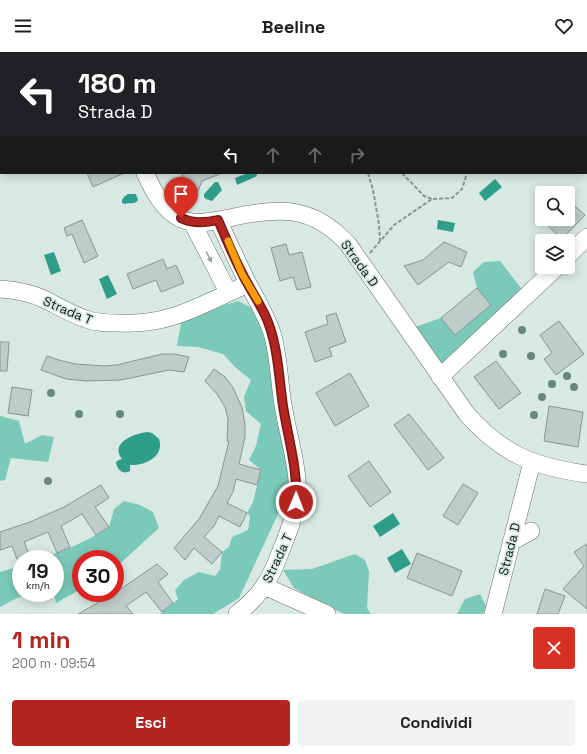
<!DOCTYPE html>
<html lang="it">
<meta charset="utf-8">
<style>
:root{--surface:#fff;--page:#f2f2f2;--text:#202124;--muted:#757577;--accent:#b4251f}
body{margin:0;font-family:"Space Grotesk",sans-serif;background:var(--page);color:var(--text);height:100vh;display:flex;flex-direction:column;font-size:15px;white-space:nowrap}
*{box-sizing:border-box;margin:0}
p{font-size:13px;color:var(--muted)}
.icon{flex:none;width:22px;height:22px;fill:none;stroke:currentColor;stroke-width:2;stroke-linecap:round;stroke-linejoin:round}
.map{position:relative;height:562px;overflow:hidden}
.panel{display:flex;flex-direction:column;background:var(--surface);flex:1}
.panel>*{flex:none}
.top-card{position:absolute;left:0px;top:0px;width:587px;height:122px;box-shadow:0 2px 10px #0003;background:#202124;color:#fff;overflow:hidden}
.tools{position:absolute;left:535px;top:134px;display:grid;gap:8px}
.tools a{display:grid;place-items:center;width:40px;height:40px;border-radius:4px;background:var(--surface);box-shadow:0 2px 10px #0003;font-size:20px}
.speed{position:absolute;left:12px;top:498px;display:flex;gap:8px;font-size:20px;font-weight:700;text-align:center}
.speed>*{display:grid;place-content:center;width:52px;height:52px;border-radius:50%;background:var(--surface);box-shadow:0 2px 10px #0003;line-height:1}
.speed small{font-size:10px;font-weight:400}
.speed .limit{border:6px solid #d22;background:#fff;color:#111}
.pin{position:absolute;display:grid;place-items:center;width:34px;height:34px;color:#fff;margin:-41px -17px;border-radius:50% 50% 50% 0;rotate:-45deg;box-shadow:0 0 4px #0007}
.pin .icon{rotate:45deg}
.me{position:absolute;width:44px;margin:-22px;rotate:1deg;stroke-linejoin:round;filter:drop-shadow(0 0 3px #0008)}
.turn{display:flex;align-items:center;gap:14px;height:84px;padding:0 12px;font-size:18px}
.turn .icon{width:52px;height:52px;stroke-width:2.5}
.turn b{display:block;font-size:28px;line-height:34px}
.lanes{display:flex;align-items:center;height:38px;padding:0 12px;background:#0003;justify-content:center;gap:20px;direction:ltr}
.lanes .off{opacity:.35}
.round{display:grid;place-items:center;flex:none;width:42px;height:42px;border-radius:4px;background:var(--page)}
.headline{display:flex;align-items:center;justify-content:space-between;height:68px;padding:0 12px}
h1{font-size:24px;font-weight:600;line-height:30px;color:var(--accent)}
.cta{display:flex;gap:8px;margin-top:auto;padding:8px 12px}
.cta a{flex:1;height:46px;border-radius:4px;background:var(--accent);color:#fff;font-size:16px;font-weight:600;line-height:46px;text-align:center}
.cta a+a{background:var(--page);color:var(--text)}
header{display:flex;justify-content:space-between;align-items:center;height:52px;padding:0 12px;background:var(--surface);font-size:18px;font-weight:600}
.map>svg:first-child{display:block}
.green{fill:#7bcab9}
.water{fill:#2e9e8a}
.building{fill:#becdc9;stroke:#879592}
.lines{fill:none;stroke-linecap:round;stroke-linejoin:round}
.minor-casing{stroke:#667370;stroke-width:18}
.path{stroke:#899592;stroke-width:2;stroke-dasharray:4 2;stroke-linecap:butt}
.minor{stroke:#fff;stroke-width:17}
.tree{fill:#668881}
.oneway{fill:#9ea1a0}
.route-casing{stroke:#751814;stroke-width:10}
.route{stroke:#b4251f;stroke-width:7}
.slow{stroke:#f59e0b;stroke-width:7}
.labels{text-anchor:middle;stroke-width:3.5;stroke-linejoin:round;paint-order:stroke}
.street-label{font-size:13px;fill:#0d1311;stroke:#d8e8e3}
</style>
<header><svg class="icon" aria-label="menu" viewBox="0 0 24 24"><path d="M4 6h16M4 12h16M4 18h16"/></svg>Beeline<svg class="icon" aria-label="heart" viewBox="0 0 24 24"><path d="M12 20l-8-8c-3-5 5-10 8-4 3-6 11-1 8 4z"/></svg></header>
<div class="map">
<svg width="587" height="562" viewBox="0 0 587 562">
<rect width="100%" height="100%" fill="#d8e8e3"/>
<path class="green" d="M500 209 524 240 444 314 412 276 441 266 453 281 491 253 477 236 473 220 484 210Z
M238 249 256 258 268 291 291 434 239 546 213 562H160L178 547 175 538 184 528 199 520 215 524 220 518 222 500 229 495 232 485 248 478 250 464 247 461 253 450 261 418 249 408 256 394 261 372 246 359 244 345 251 328 235 315 223 302 198 295 177 294 182 266Z
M0 364 19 369 25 392 42 383 54 385 48 410 11 406 5 428 0 429Z
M124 449 140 453 153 460 159 476 115 516V507H81V537L56 551 54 541 55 507H40C64 499 88 489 109 475L114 457Z
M355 502 365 508 369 519 367 556 371 562H344L321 551 294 536 283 518 312 517Z
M21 514V541H35L17 546 0 555V520Z
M480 542 486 554 483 562H457L465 547Z"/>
<path class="water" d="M248 121H256L257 124 237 133 235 126Z
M495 127 502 135 485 149 479 141Z
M215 130H218L222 138 212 149 206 147 204 145V142Z
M128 142H136L138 148C135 153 129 150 125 152L122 151V148L124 145Z
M438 168 455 171 453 180 437 177Z
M54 200 61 219 51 223 44 203Z
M108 223 117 242 107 247 99 227Z
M148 380 152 381 159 387C165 404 145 414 130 413V419C123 423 117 418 116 410L119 408 122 407C109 391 135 381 148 380Z
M393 461 400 472 380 485 373 474Z
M402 497 411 512 395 521 387 506Z"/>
<path class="building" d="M87 121H124L93 135Z
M183 121H220V122L202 129 198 139 179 131Z
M568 148 585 163 562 187 541 167H568Z
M82 168 98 204 84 211 72 182 67 184 64 176Z
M444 190 467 200 461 215 449 210 418 233 404 214 423 208Z
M286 192 289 203 302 200 311 235 297 238 293 225 280 229 271 196Z
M163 207 167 217 176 213 184 231 161 240 156 228 133 237 127 222Z
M477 236 491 253 455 283 441 266Z
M336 261 346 290 329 296 332 304 315 310 305 280 328 272 326 264Z
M559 269 584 302 556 323 544 307 552 301 540 283Z
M0 290H9L7 319H0Z
M162 302H175L189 305 184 320 169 318 121 328 87 329 66 327 41 318 47 304 59 308 75 312 105 314 117 313Z
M496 309 521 341 499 357 474 325Z
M214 317 225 325 232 334 242 355 245 372V385L239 412 261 418 257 433 236 427 233 440 227 451 247 461 240 475 219 464 214 474 204 485 222 500 212 512 194 496 185 508 174 496 199 467 218 434 229 389H227L228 367 225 355 217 342 205 329Z
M350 321 369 354 335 374 316 341Z
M12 335 32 338 28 364 8 361Z
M549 354 583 360 578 395 544 389Z
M409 362 444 406 428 418 394 373Z
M369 409 391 440 370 455 348 424Z
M463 432 478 441 458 473 443 464Z
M101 433 109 446 95 455 109 475 96 483 82 462 61 474 70 495 57 501 48 480 24 490 31 507H17L12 494 0 498V480L30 470 64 455Z
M587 492V557L563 537 584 514 574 500Z
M417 501 462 519 452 544 407 526Z
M157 512 168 522 158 530 173 551 162 560 146 540 126 554 133 562H78L115 541Z
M545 537 565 544 558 562H537Z"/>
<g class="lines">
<defs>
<path id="minor" d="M120 0 121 1
M145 121C154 141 167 166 191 170 205 172 220 168 234 165 280 155 313 154 348 192L466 361C501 402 535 415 587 422
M218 168 248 232
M192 170 228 240
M568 204 587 185
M0 237C15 238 31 241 44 247 58 254 71 262 86 267 96 271 107 271 119 271 171 274 202 252 248 232 257 248 266 263 272 281 279 304 279 329 283 353 287 378 295 403 297 428 299 455 290 477 280 501 276 512 271 524 264 534 257 545 247 554 237 562
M440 325 557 215
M511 490 531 479
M264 534 327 562
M493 562 532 410"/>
</defs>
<use href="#minor" class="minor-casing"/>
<path class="path" d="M340 0 341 1
M369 1 371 0
M553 1 554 0
M368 121 373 138 379 172 380 189
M402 121 424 144 432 147
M370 201 394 173 432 147 452 146 462 137 467 121"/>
<use href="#minor" class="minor"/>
</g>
<g class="tree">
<circle cx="522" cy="278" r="4"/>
<circle cx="503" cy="302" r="4"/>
<circle cx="531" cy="304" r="4"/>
<circle cx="567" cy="324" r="4"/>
<circle cx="552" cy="332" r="4"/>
<circle cx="574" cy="335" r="4"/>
<circle cx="51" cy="341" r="4"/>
<circle cx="542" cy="345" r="4"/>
<circle cx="79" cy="362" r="4"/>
<circle cx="120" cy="362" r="4"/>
<circle cx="534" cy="363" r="4"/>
<circle cx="48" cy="429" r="4"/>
</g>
<defs><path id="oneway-solid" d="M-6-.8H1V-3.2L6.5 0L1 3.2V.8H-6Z"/></defs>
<use class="oneway" href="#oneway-solid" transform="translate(209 205) rotate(63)"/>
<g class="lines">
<defs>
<path id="route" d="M181 166C193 172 205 171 218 168 226 186 233 204 242 221 250 238 261 252 268 270 278 296 279 326 283 354 288 386 298 417 296 450"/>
</defs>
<use href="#route" class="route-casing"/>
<use href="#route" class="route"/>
<path class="slow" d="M228 189 242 222 258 249"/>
</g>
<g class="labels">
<g class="street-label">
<text transform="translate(360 211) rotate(54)" y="5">Strada D</text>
<text transform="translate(68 258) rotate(23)" y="5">Strada T</text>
<text transform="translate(509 497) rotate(-76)" y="5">Strada D</text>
<text transform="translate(277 506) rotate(-65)" y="5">Strada T</text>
</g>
</g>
</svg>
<div class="tools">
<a><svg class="icon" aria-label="search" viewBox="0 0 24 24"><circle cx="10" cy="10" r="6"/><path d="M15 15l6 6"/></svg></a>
<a><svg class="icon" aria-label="layers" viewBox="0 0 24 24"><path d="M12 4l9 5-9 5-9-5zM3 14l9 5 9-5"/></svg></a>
</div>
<div class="speed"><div>19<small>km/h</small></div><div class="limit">30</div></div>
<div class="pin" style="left:181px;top:166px;background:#d93025"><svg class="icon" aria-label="arrive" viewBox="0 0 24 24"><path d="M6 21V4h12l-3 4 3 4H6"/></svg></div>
<svg class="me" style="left:296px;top:450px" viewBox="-20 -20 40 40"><circle r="17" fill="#b4251f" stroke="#fff" stroke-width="3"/><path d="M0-11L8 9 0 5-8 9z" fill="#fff"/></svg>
<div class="top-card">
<div class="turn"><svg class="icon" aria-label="left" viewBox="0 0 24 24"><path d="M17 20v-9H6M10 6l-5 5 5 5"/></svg><div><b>180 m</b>Strada D</div></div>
<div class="lanes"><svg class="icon" aria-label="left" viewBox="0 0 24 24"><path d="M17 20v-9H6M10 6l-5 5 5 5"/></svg><svg class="icon off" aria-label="ahead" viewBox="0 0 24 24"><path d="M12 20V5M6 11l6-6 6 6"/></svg><svg class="icon off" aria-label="ahead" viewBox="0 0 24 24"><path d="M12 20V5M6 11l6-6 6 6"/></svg><svg class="icon off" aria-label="right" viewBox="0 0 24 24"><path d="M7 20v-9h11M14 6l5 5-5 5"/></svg></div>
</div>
</div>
<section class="panel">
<div class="headline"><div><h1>1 min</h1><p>200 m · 09:54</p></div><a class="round" style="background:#d93025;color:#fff"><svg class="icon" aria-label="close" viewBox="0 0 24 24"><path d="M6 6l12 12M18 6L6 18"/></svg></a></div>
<div class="cta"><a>Esci</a><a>Condividi</a></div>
</section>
